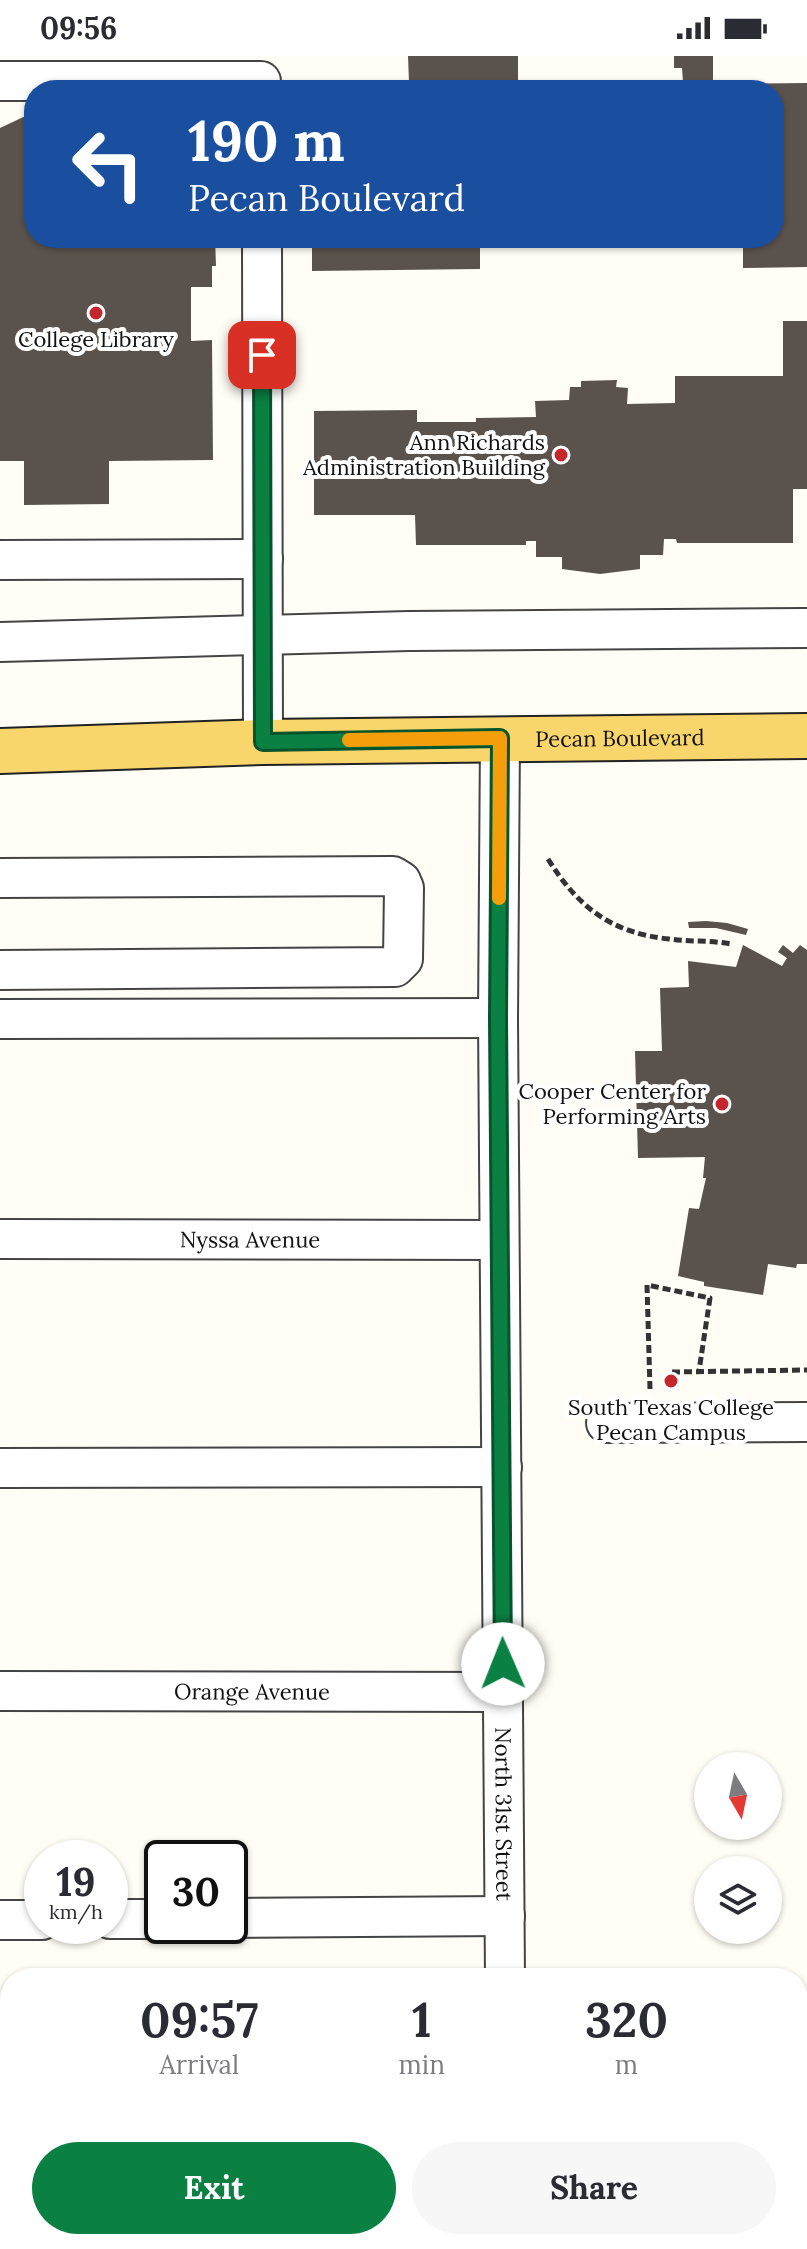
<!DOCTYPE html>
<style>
:root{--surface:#fff;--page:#f7f7f7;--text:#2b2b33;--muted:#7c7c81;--accent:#0b8043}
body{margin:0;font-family:Lora,serif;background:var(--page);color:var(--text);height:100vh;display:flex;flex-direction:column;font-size:30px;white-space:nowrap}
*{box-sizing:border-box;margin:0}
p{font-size:26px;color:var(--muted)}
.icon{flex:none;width:44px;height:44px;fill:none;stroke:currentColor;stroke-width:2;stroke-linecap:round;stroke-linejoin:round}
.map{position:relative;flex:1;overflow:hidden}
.panel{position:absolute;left:0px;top:1912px;width:808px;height:282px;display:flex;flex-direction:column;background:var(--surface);border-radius:32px 32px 0 0;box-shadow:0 2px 6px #0004}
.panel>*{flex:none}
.hud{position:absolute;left:24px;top:24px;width:760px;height:168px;border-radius:32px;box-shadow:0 2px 6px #0004;background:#1a4fa0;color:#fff;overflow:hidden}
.needle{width:52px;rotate:171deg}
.tools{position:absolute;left:694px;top:1696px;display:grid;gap:16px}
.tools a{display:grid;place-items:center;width:88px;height:88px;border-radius:50%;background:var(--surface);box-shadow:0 2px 6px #0004;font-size:40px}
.speed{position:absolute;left:24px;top:1784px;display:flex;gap:16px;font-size:40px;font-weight:700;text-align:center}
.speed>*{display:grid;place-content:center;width:104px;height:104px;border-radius:50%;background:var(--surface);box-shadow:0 2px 6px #0004;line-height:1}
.speed small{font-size:20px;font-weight:400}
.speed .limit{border:4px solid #111;border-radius:12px;background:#fff;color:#111}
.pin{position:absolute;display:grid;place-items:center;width:68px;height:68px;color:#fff;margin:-34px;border-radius:16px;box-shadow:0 4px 12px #0006}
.me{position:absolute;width:88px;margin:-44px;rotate:359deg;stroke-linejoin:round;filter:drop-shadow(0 0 6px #0008)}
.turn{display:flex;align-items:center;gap:28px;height:168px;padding:0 32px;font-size:36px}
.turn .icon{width:104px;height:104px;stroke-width:2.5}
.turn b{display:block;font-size:56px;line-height:68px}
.eta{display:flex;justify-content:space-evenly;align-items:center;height:136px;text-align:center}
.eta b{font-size:48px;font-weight:700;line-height:56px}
.primary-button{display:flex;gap:16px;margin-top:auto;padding:16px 32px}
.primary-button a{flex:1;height:92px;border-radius:48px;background:var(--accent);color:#fff;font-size:32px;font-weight:700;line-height:92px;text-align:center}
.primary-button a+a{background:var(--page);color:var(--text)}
.status{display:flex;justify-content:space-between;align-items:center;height:56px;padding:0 40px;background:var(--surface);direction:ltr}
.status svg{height:22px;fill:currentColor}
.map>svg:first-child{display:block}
.building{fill:#5a524d}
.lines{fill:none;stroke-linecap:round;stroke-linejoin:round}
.minor-casing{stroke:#444;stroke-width:42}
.major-casing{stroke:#222;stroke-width:48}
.path{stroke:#333;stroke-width:5;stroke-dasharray:8 4;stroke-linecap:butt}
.minor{stroke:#fff;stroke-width:38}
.major{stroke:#f9d66b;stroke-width:44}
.route-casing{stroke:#07532c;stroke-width:20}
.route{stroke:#0b8043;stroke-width:14}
.slow{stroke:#f59e0b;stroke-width:14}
.poi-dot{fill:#c4262e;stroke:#fff;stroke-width:3}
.labels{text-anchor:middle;stroke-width:8;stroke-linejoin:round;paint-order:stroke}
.poi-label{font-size:22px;fill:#111;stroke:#fff}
.street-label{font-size:22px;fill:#111;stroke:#fff}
</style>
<div class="status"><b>09:56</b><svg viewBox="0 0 49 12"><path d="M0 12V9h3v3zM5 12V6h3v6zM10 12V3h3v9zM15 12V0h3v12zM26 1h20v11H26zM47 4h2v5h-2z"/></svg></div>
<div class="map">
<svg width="807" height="2193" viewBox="0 0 807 2193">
<rect width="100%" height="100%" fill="#fffdf5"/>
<path class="building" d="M408 0H518V34H311V27L409 26Z
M674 0H713V28L807 27V211L743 212V182H774V34H662V26H683L682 12H674Z
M34 56V182H215L216 210H212V231H191V285L212 284 213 404 109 405V448L24 449V405H0V72Z
M312 182H480V213L312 215Z
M783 265H807V433H793V487H677L676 483H664L663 499H640V513L600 518 562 513V501H536V485H526V489H416L415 459H314V355L417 354V366H476V362L536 361 535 345 569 344 570 331H581V325L617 324 616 331 628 332 627 348 675 347V320H783Z
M706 865 727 867 748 873 746 879 716 872H689L688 866Z
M743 889 782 910 787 902 778 896 783 889 793 897 800 889 807 894V1208H797L796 1212 768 1208 763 1239 704 1230V1226L678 1220 689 1152 699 1153 706 1122H703L705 1101 638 1102 635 995H662L660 932 689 931 688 905 736 911Z"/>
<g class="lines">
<defs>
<g id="minor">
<path d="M0 25H261"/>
<path d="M262 182 263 686"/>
<path d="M0 504 263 503"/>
<path d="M0 586 409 575 807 572"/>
<path id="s1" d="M500 682 498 962 505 1922"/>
<path d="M0 822 393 820 401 825 404 832 403 903 395 911 0 914"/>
<path d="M0 963 498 962"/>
<path id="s2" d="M0 1183 499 1184"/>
<path d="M606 1367 807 1366"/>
<path d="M0 1412 502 1411"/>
<path id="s3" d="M0 1635 503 1636"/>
<path d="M230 1862 505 1860"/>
<path d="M110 1863H162"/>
<path d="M0 1864H42"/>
<path d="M0 2088H10"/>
<path d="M503 2193V2184"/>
</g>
<g id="major">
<path id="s4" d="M0 695 263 686 807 680"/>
</g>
</defs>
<use href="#minor" class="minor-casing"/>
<use href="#major" class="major-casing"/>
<path class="path" d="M548 803C578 851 611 877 669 883 690 886 710 884 731 888
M672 1316 807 1314
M650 1333 647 1229 710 1242 699 1315"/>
<use href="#minor" class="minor"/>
<use href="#major" class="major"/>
</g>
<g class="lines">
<defs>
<path id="route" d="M262 299 263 686 500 682 498 962 503 1608"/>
</defs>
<use href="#route" class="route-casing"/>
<use href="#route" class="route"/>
<path class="slow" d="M349 684 500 682 499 842"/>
</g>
<g class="poi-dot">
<circle cx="96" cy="257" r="8"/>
<circle cx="561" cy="399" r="8"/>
<circle cx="722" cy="1048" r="8"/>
<circle cx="671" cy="1325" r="8"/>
</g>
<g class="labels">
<g class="poi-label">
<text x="96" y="291">College Library</text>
<text x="545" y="394" text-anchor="end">Ann Richards<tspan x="545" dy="25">Administration Building</tspan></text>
<text x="706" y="1043" text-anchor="end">Cooper Center for<tspan x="706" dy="25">Performing Arts</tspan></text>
<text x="671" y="1359">South Texas College<tspan x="671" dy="25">Pecan Campus</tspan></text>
</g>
<g class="street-label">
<text dy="8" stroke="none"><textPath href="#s4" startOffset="620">Pecan Boulevard</textPath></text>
<text dy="8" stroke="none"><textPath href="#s2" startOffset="250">Nyssa Avenue</textPath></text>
<text dy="8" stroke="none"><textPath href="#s3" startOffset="252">Orange Avenue</textPath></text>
<text dy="8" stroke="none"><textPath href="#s1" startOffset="1076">North 31st Street</textPath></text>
</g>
</g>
</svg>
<div class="tools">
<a><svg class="needle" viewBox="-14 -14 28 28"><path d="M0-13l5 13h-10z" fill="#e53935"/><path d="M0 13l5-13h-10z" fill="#7c7c81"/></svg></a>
<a><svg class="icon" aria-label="layers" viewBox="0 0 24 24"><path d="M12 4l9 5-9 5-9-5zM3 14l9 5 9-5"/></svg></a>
</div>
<div class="speed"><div>19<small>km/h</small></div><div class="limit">30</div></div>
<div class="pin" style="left:262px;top:299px;background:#d93025"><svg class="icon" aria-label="arrive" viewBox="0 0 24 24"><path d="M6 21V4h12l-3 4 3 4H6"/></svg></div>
<svg class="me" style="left:503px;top:1608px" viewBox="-20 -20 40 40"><circle r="19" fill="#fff"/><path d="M0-13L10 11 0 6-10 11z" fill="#0b8043"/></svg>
<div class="hud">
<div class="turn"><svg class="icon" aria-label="left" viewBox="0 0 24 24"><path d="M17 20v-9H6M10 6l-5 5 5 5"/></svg><div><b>190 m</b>Pecan Boulevard</div></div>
</div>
<section class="panel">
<div class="eta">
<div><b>09:57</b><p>Arrival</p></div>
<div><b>1</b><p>min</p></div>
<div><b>320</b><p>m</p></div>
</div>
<div class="primary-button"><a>Exit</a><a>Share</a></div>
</section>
</div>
